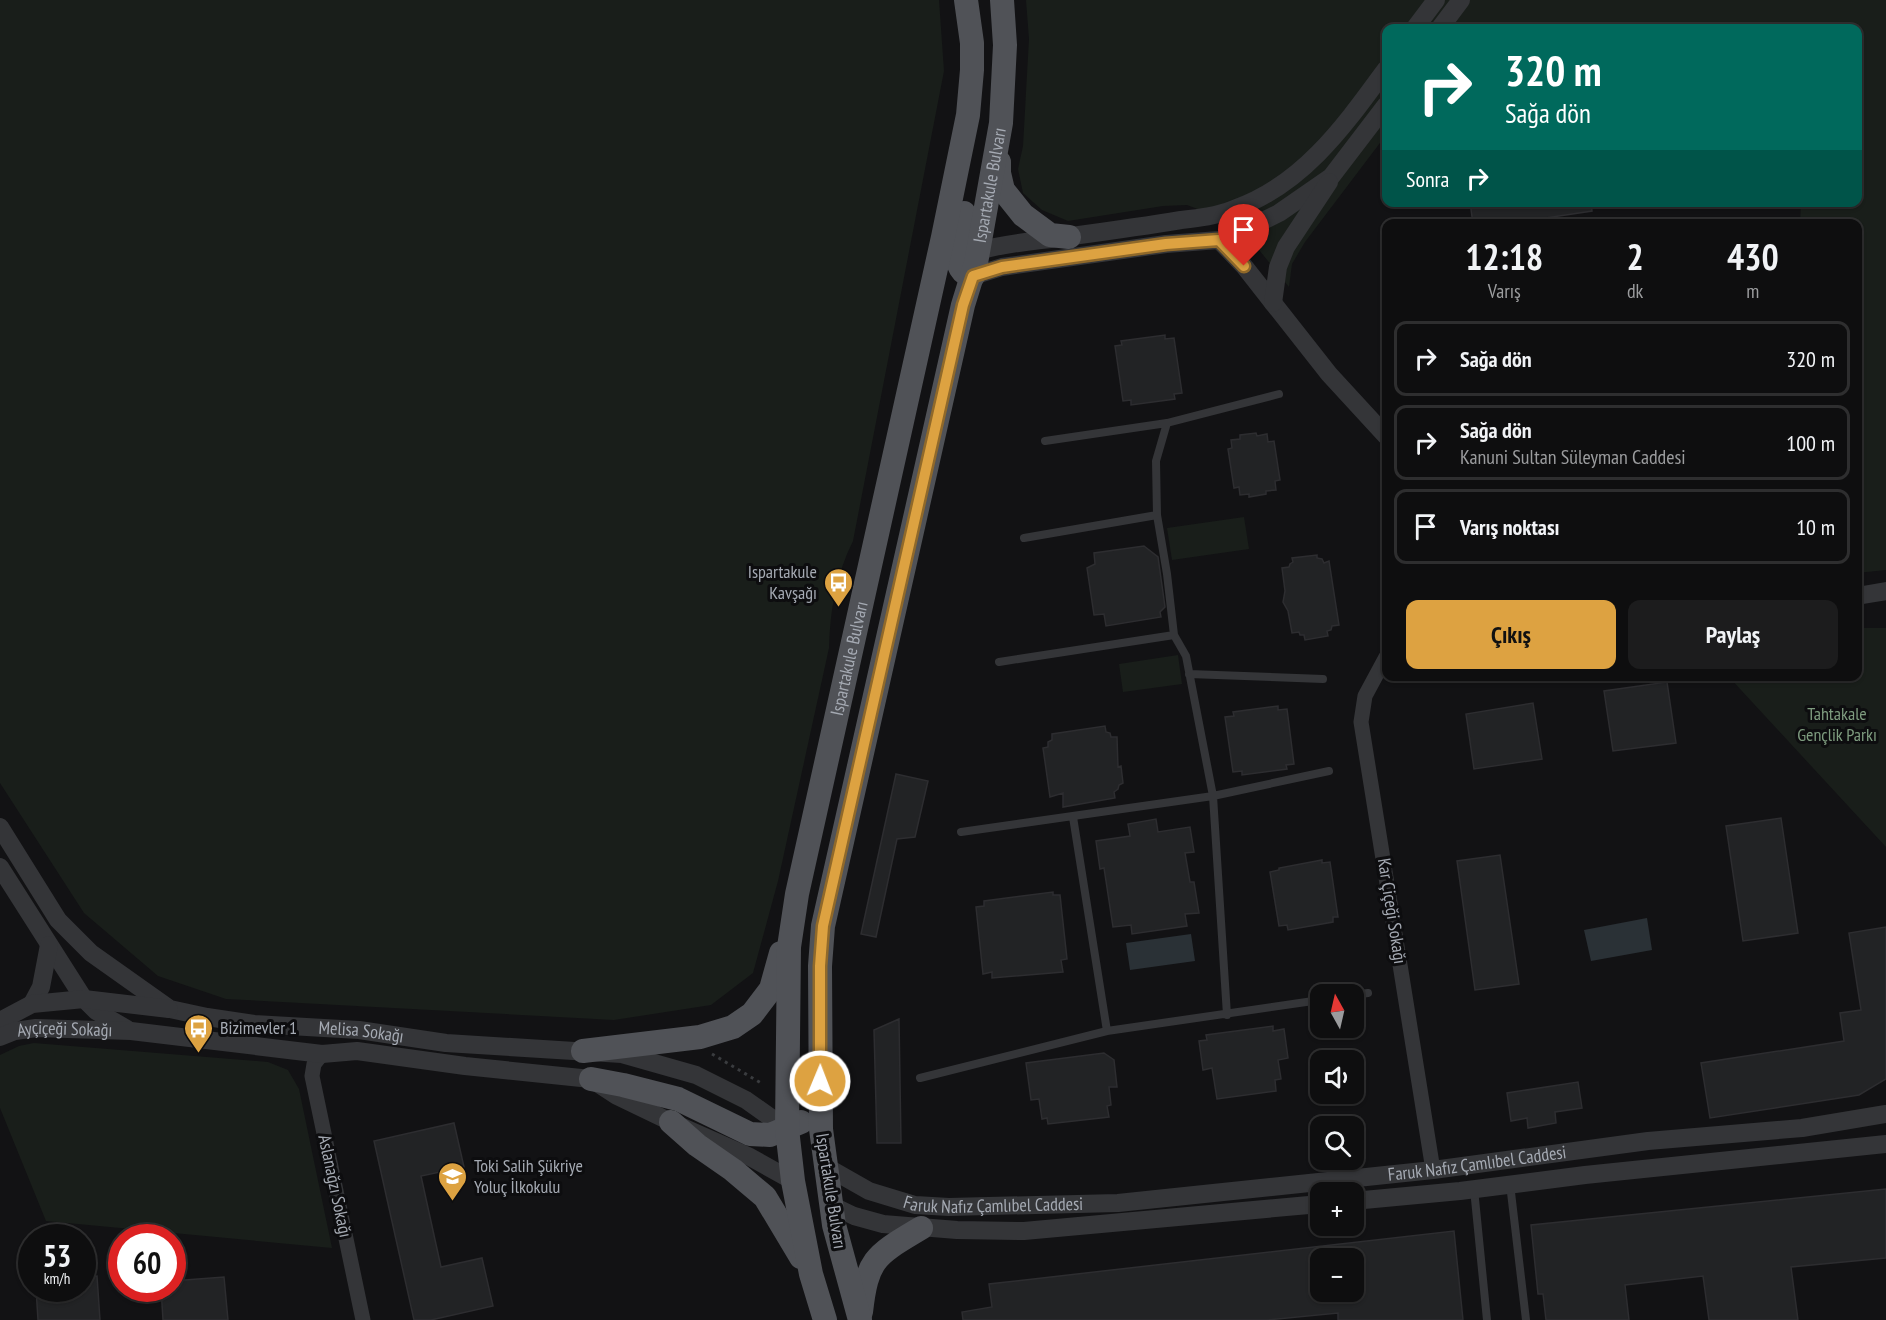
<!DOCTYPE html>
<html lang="tr">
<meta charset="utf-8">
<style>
:root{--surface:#0e0e0f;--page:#1c1c1d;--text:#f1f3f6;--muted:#9b9c9e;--line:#2e2e2f;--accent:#dda241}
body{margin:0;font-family:"PT Sans Narrow",sans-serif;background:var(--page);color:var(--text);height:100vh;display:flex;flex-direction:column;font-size:22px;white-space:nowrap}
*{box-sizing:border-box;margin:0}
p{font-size:20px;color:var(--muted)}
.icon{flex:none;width:33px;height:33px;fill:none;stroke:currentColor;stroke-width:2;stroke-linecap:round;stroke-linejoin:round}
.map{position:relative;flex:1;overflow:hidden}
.details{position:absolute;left:1382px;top:219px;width:480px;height:462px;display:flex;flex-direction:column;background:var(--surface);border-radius:12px;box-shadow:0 2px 4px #0004,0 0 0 2px var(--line)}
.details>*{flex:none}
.hud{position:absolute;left:1382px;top:24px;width:480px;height:183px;border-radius:12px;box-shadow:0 2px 4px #0004,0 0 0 2px var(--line);background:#00695c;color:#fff;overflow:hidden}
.needle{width:39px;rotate:352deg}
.buttons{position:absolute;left:1310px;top:984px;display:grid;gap:12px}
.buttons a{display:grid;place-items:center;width:54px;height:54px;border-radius:12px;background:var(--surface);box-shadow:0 2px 4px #0004,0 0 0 2px var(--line);font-size:30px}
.speed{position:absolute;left:18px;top:1224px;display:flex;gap:12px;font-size:30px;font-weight:700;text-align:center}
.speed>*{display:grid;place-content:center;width:78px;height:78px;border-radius:50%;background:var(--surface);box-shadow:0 2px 4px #0004,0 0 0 2px var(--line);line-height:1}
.speed small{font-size:15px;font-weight:400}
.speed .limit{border:9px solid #d22;background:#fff;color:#111}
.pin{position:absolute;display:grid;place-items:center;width:51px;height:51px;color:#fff;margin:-62px -26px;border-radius:50% 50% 50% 0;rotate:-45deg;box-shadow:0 0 6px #0007}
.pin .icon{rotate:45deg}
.me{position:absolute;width:66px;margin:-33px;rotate:1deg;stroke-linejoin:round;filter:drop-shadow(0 0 4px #0008)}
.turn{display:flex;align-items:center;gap:21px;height:126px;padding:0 24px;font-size:27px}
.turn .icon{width:78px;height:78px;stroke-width:2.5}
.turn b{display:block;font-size:42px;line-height:51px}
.then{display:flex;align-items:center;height:57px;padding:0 24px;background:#0003;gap:12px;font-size:22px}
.eta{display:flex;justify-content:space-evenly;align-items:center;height:102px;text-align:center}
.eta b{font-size:36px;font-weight:700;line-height:42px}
.button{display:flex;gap:12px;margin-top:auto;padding:12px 24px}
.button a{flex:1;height:69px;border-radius:12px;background:var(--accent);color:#111;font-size:24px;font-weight:700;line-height:69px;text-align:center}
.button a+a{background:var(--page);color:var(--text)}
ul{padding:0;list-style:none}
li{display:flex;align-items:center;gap:18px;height:75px;margin:0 12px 9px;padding:0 12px;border:3px solid var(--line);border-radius:12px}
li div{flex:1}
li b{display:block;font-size:22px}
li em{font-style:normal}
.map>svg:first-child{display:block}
.green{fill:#191e1a}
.water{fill:#2a3136}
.building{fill:#222325;stroke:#2d2d30;stroke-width:1.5;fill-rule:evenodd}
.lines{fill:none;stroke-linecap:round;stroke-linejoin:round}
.path{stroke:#3a3c3f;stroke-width:3;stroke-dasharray:3 4.5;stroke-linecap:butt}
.service{stroke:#343538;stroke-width:8}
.minor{stroke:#343538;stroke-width:15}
.tertiary{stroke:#343538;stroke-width:18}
.primary{stroke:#505257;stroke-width:24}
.route-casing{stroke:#90692a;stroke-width:15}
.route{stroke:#dda241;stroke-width:10}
.labels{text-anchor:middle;stroke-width:6;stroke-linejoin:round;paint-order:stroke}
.street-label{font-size:18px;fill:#a5aab3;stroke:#0d0d0f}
.poi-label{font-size:18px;fill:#a5aab3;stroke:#0d0d0f;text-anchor:start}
.park-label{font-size:18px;fill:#7e9c7f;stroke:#0d0d0f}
</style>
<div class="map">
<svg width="1886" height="1320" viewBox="0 0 1886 1320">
<rect width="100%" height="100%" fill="#121214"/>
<path class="green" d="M0 0H939L944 71 853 541C836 575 830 610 829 648L778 881 753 973 711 1005 614 1020 226 999 158 976 84 913 0 783Z
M1026 0H1886V570L1857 573V224L1800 223 1801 203 1857 202V28H1386V135L1305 242 1292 264 1289 287 1247 235 1216 216 1187 205 1163 206 1068 221 1042 210 1023 193 1018 169 1023 146 1029 39Z
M1244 517 1249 549 1172 560 1167 528Z
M1857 628H1886V847L1729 677 1857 676Z
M1178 655 1182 684 1123 692 1119 664Z
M34 1043 268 1062 288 1070 299 1089 332 1248 46 1221 0 1108V1055L19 1046Z"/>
<path class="water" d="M1647 918 1652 950 1591 961 1584 930Z
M1191 934 1195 961 1130 970 1126 943Z"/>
<path class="building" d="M1470 202H1591L1592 211 1505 224H1473Z
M1165 335V339L1174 338 1182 393 1174 394 1175 399 1131 405V400L1123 401 1115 346 1122 345 1121 341Z
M1256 433 1257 436 1267 434 1268 442 1274 441 1280 480 1275 481 1276 490 1266 491V494L1249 497V494L1240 495 1239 487 1234 488 1228 449 1232 448 1231 440 1240 439V435Z
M1144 546 1158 557 1165 607 1160 612 1161 617 1106 626 1104 614 1094 615 1087 568 1095 564 1094 553Z
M1317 555V558L1322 559 1324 563 1329 561 1339 625 1332 626 1331 630 1327 631 1328 636 1305 640 1304 635H1300L1299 632 1292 633 1288 611 1283 602 1285 591 1282 568 1289 567 1290 564 1293 562 1292 558Z
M1667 682 1676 743 1613 751 1604 691Z
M1533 703 1542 759 1474 769 1466 714Z
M1278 706V710L1287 709 1294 764 1286 765 1287 769 1242 775V771L1233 772 1225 717 1234 716 1233 712Z
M1105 726 1106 732 1110 733 1111 737H1117L1118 767 1121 766 1123 783 1119 785 1118 789 1114 792 1115 798 1063 807V793L1050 797 1043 748 1048 747V742L1052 740V734Z
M896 774 928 781 915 837 897 839 876 937 861 934Z
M1781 818 1798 933 1743 941 1726 826Z
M1156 819 1158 832 1190 827 1194 852 1185 853 1190 882H1194L1199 913 1185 914 1187 926 1132 934 1131 925 1113 927 1104 868 1100 869 1096 841 1130 836 1128 824Z
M1500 855 1519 984 1475 990 1457 861Z
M1322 860V863L1330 862 1338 917H1333V922L1288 930 1287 925 1279 926 1270 872 1279 870V868Z
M1053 892V895H1060L1067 959 1061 960 1063 972 992 978V972L983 974 976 907 984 906V901Z
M1886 927V1079L1859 1095 1710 1118 1701 1063 1844 1041 1840 1013 1861 1010 1849 933Z
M899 1019 901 1143H877L874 1030Z
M1273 1026V1031L1284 1029 1288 1058 1278 1060 1281 1079 1275 1080 1276 1091 1217 1099 1212 1068 1203 1070 1199 1041 1207 1040 1206 1035Z
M1104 1053 1114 1060 1117 1087H1109L1111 1105 1107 1106 1109 1117 1048 1124 1047 1118 1042 1119 1039 1099 1031 1100 1026 1063Z
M1578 1082 1582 1108 1555 1112 1556 1123 1528 1128 1527 1118 1511 1121 1507 1093Z
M454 1123 464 1167 421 1176 441 1267 482 1258 493 1306 431 1320H414L374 1141Z
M1886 1189V1258L1791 1267 1798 1320H1709L1703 1276 1625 1285 1629 1320H1546L1543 1294H1538L1531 1225Z
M1454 1231 1463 1320H1338V1313L1267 1320H963L962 1312 992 1307 989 1284ZM1320 1258H1353V1292H1320Z
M97 1276 100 1320H38L36 1288H82V1277Z
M224 1277 228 1320H163L161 1288H172V1281Z"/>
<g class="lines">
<path class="path" d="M712 1054 761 1083"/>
<path class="service" d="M1167 423 1156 461 1157 515 1167 574 1174 635
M1045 441 1167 423 1279 394
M1024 538 1157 515
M999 662 1174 635 1186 656 1213 796 1227 1015
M1189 674 1323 679
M1073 817 1107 1031
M961 832 1213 796 1329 771
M1353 995 1368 993
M920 1078 1107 1031 1320 1000
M1510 1184 1526 1320
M1474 1189 1487 1320"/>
<path class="minor" d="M1386 657 1365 696 1361 722 1433 1170
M322 1054 314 1064 312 1076 363 1320"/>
<g class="tertiary">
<path d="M1415 28 1436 0"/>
<path d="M1440 28 1461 0"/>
<path d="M1219 240 1244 266 1329 374 1386 436"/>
<path d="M978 251C1009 242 1040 241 1072 236 1109 231 1145 226 1181 220 1199 218 1217 216 1234 209 1303 185 1345 125 1386 69"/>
<path d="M973 276 1002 267 1166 244 1219 240 1234 235 1279 213 1331 177 1386 105"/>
<path d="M1273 303 1278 267 1286 247 1329 182"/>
<path d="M1857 596 1886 591"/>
<path id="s1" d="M0 827 58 920 91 953 170 1009 207 1017 254 1024 359 1030 446 1043 622 1054 696 1075 746 1100 787 1129"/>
<path d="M0 867 84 999 96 1011 127 1029"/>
<path d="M32 1004 41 987 49 945"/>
<path d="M0 1021 32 1004 84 999 169 1009"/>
<path id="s2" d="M0 1037 15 1031 36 1028 131 1031 322 1054 357 1051 465 1066 591 1079 617 1096 671 1122 750 1157 793 1181"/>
<path id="s3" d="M825 1166 869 1191 915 1205 949 1207 1118 1203 1433 1170 1648 1141 1802 1128 1886 1114"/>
<path d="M1353 1201 1460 1191 1585 1175 1886 1144"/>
<path d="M831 1205 854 1216 883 1224 957 1230 1024 1231 1320 1204"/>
</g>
<g class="primary">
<path d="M999 162V173L1003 190 1023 215 1050 235 1069 237"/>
<path d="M964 213C960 230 947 273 973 276"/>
<path d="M583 1051 700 1037 733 1027 752 1014 771 989 781 953"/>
<path d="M591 1079 623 1085 678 1099 750 1134 770 1135 801 1122"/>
<path d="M671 1122 697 1145 733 1170 765 1197 801 1257"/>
<path d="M861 1312C867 1258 876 1255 921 1228"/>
<path id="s4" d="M825 1320 811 1274 793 1181 787 1129 789 947 797 894 943 237 968 115 972 70V43L966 0"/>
<path id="s5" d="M860 1320 834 1225 821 1129 820 966 823 926 963 305 976 263 1001 123 1005 45 1002 0"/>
</g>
</g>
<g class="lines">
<defs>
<path id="route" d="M820 1081V966L823 926 963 305 973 276 1002 267 1166 244 1219 240 1244 266"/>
</defs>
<use href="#route" class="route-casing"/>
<use href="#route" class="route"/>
</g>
<defs>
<symbol id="bus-pin" viewBox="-11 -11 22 30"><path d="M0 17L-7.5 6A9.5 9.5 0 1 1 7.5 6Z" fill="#dda241" stroke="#0d0d0f"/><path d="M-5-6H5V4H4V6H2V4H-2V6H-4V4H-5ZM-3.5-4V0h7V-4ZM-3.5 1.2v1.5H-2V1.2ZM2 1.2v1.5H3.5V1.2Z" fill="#fff"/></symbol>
<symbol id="school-pin" viewBox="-11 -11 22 30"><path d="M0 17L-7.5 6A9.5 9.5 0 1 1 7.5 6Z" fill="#dda241" stroke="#0d0d0f"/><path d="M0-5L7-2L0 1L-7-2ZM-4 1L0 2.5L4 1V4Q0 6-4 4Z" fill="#fff"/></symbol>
</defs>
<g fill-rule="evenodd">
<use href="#bus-pin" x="822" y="566" width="33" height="45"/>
<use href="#bus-pin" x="182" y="1012" width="33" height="45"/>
<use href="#school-pin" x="436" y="1160" width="33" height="45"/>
</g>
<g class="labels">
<g class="street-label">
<text dy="6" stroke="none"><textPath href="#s5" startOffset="1158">Ispartakule Bulvarı</textPath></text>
<text dy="6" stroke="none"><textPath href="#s4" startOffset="672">Ispartakule Bulvarı</textPath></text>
<text transform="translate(1392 911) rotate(81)" y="6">Kar Çiçeği Sokağı</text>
<text dy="6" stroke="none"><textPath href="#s2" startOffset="66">Ayçiçeği Sokağı</textPath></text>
<text dy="6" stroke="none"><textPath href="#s1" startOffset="446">Melisa Sokağı</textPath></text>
<text dy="6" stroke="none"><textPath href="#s3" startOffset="663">Faruk Nafız Çamlıbel Caddesi</textPath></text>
<text transform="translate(335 1186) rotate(78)" y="6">Aslanağzı Sokağı</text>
<text transform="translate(831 1191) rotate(81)" y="6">Ispartakule Bulvarı</text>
<text dy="6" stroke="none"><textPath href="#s3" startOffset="177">Faruk Nafız Çamlıbel Caddesi</textPath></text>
</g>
<g class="poi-label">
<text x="817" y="578" text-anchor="end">Ispartakule<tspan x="817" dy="21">Kavşağı</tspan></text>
<text x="220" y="1034">Bizimevler 1</text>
<text x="474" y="1172">Toki Salih Şükriye<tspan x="474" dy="21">Yoluç İlkokulu</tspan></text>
</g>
<g class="park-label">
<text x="1837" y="720">Tahtakale<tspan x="1837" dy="21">Gençlik Parkı</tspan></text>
</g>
</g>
</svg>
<div class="buttons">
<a><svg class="needle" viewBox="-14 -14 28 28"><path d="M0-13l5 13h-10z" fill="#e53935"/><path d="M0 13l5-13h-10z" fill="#9b9c9e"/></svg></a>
<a><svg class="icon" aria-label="sound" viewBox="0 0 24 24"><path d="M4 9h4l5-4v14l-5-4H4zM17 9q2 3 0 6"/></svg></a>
<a><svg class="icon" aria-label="search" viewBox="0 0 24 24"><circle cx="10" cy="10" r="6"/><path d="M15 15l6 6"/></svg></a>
<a>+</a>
<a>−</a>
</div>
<div class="speed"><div>53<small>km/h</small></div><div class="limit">60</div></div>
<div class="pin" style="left:1244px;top:266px;background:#d93025"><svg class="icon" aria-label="arrive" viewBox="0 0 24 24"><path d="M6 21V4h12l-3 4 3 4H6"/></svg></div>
<svg class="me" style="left:820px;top:1081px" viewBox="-20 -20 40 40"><circle r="17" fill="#dda241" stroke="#fff" stroke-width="3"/><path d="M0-11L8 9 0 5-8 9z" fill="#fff"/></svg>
<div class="hud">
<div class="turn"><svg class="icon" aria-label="right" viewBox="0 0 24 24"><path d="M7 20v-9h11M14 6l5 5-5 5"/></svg><div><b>320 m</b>Sağa dön</div></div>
<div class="then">Sonra<svg class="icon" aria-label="right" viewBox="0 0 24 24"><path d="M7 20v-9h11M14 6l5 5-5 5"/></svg></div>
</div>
<section class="details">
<div class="eta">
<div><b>12:18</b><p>Varış</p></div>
<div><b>2</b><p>dk</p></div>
<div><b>430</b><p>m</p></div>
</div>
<ul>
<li><svg class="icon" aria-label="right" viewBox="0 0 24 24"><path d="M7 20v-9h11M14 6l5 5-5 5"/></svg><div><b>Sağa dön</b></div><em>320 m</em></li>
<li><svg class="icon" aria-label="right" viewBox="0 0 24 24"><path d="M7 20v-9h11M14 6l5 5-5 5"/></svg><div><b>Sağa dön</b><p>Kanuni Sultan Süleyman Caddesi</p></div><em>100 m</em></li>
<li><svg class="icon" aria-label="arrive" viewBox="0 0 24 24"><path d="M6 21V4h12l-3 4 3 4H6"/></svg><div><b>Varış noktası</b></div><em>10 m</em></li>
</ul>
<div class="button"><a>Çıkış</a><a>Paylaş</a></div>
</section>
</div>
